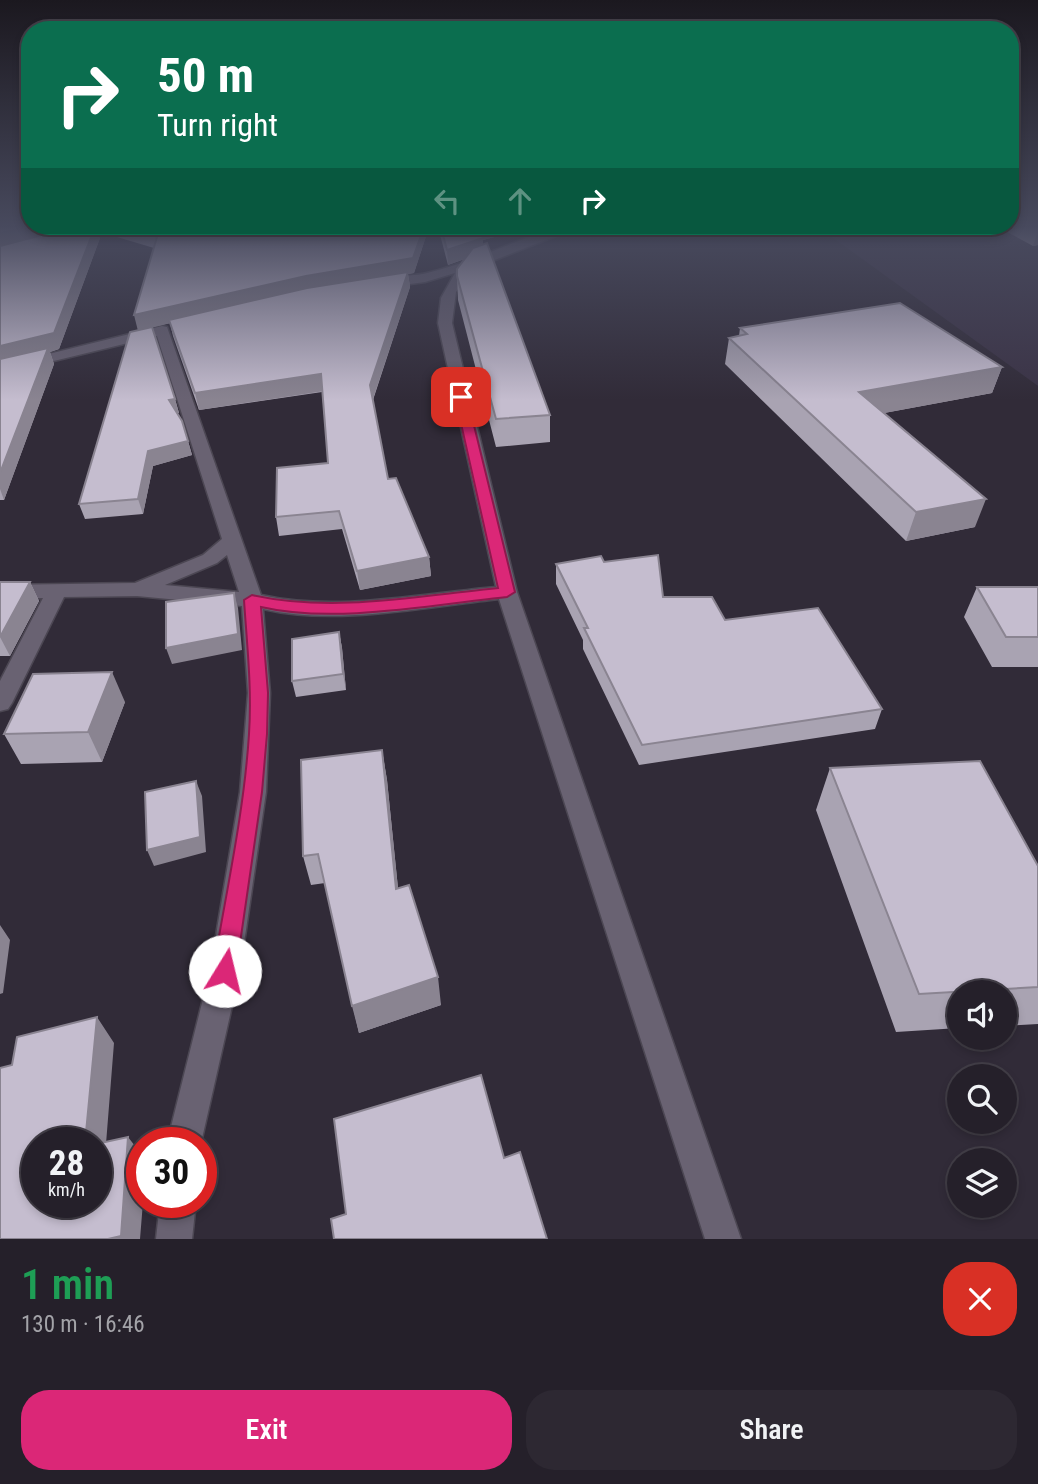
<!DOCTYPE html>
<meta charset="utf-8">
<style>
:root{--surface:#25202a;--page:#2d2832;--text:#f1f3f6;--muted:#a3a3a8;--line:#423e47;--accent:#db2777}
body{margin:0;font-family:"Roboto Condensed",sans-serif;background:var(--page);color:var(--text);height:100vh;display:flex;flex-direction:column;font-size:26px;white-space:nowrap}
*{box-sizing:border-box;margin:0}
p{font-size:23px;color:var(--muted)}
.icon{flex:none;width:38px;height:38px;fill:none;stroke:currentColor;stroke-width:2;stroke-linecap:round;stroke-linejoin:round}
.map{position:relative;height:1239px;overflow:hidden}
.details{display:flex;flex-direction:column;background:var(--surface);flex:1}
.details>*{flex:none}
.top-card{position:absolute;left:21px;top:21px;width:998px;height:214px;border-radius:28px;box-shadow:0 4px 10px #0003,0 0 0 2px var(--line);background:#0b6e4f;color:#fff;overflow:hidden}
.controls{position:absolute;left:947px;top:980px;display:grid;gap:14px}
.controls a{display:grid;place-items:center;width:70px;height:70px;border-radius:50%;background:var(--surface);box-shadow:0 4px 10px #0003,0 0 0 2px var(--line);font-size:35px}
.speed{position:absolute;left:21px;top:1127px;display:flex;gap:14px;font-size:35px;font-weight:700;text-align:center}
.speed>*{display:grid;place-content:center;width:91px;height:91px;border-radius:50%;background:var(--surface);box-shadow:0 4px 10px #0003,0 0 0 2px var(--line);line-height:1}
.speed small{font-size:18px;font-weight:400}
.speed .limit{border:10px solid #d22;background:#fff;color:#111}
.pin{position:absolute;display:grid;place-items:center;width:60px;height:60px;color:#fff;margin:-30px;border-radius:14px;box-shadow:0 4px 10px #0006}
.me{position:absolute;width:77px;margin:-38px;rotate:9deg;stroke-linejoin:round;filter:drop-shadow(0 0 5px #0008)}
.turn{display:flex;align-items:center;gap:24px;height:147px;padding:0 21px;font-size:32px}
.turn .icon{width:91px;height:91px;stroke-width:2.5}
.turn b{display:block;font-size:49px;line-height:60px}
.lanes{display:flex;align-items:center;height:66px;padding:0 21px;background:#0003;justify-content:center;gap:35px;direction:ltr}
.lanes .off{opacity:.35}
.round{display:grid;place-items:center;flex:none;width:74px;height:74px;border-radius:28px;background:var(--page)}
.summary{display:flex;align-items:center;justify-content:space-between;height:119px;padding:0 21px}
h1{font-size:42px;font-weight:600;line-height:52px;color:#1e9e55}
.cta{display:flex;gap:14px;margin-top:auto;padding:14px 21px}
.cta a{flex:1;height:80px;border-radius:28px;background:var(--accent);color:#fff;font-size:28px;font-weight:600;line-height:80px;text-align:center}
.cta a+a{background:var(--page);color:var(--text)}
.map>svg:first-child{display:block}
.built{fill:#3b3346}
.lines{fill:none;stroke-linecap:round;stroke-linejoin:round}
.street-casing{stroke:#4c4753;stroke-width:3}
.secondary-casing{stroke:#4c4753;stroke-width:3}
.street{fill:#696272;fill-rule:evenodd}
.secondary{fill:#76786f;fill-rule:evenodd}
.wall{fill:#a9a3b2}
.shaded-wall{fill:#8a8491}
.building{fill:#c5bdcf;stroke:#8a8491;stroke-width:2}
.route{fill:#db2777;stroke:#8e194d;stroke-width:2}
</style>
<div class="map">
<svg width="1038" height="1239" viewBox="0 0 1038 1239">
<rect width="100%" height="100%" fill="#312b38"/>
<path class="built" d="M818 227H1038V386Z"/>
<g class="lines">
<defs>
<path id="street" d="M561 227H579L472 269 456 292 452 323 517 592 741 1239H705L499 599C425 607 335 626 263 609L270 693 266 792 240 971 201 1143H167L210 971 240 792 248 693 242 606 137 596 64 597 12 703 8 709 0 711V681L43 598 0 599V585L135 583 203 555 222 539 157 336 0 374V366L162 326 167 327 261 595C337 612 419 594 496 587L438 323 441 298 455 273 425 282 381 288 375 284C387 274 412 277 427 273 474 262 515 239 561 227ZM227 555 239 592 165 585 217 563Z
M160 1202H196L192 1239H156Z"/>
<path id="secondary" d="M130 227H186L180 230 84 236 0 235V229L84 230Z"/>
</defs>
<use href="#street" class="street-casing"/>
<use href="#secondary" class="secondary-casing"/>
<use href="#street" class="street"/>
<use href="#secondary" class="secondary"/>
</g>
<path class="wall" d="M0 227H40H37L40 235 100 238 59 349 50 352 54 364 4 500H0Z
M114 227H429L414 273 408 274 410 287 373 400 388 479 429 557 431 576 360 590 342 529 279 536 276 517 328 463 322 392 199 410 173 336 170 323 152 327 175 399 179 413H177L188 441 192 455 153 466 143 514 85 519 79 504 138 330 154 248 117 237Z
M438 227H532L483 240V244L550 415V442L496 447 458 300 457 276 465 259 448 265Z
M998 227H1038V245L1033 246Z
M740 328 1002 367 992 393 884 413 975 527 906 541 725 364 729 338 739 336Z
M604 562 663 597 725 620 882 709 875 729 639 765 583 649V640L556 584V564Z
M0 582H30L39 601 10 656H0Z
M977 587H1038V667H992L964 617Z
M339 632 342 648 346 690 296 697 292 681Z
M125 702 102 762 21 764 4 734Z
M382 750 387 780 398 888 441 1005 359 1033 325 883 311 885 303 856Z
M830 768 1038 866V1024L1004 1026V992H959V1028L896 1032 816 810Z"/>
<path class="shaded-wall" d="M26 227H37L41 238 0 248V233Z
M95 227H97L100 238 59 349 50 352 54 364 4 500 0 489V346Z
M424 227H429L414 273 408 274 410 287 372 402 308 290 138 331 134 315Z
M479 227H532L483 240V252L448 265 447 250Z
M1038 231V245L1033 246Z
M1002 367 992 393 852 419 859 392Z
M321 374 324 391 199 410 195 393Z
M175 399 179 413 173 414 169 400Z
M188 441 192 455 153 466 143 514 138 499 148 451Z
M986 499 975 527 906 541 916 512Z
M429 557 431 576 360 590 357 571Z
M30 582 39 601 10 656 0 637Z
M234 593 238 608 242 650 172 664 166 648Z
M339 632 342 648 346 690 343 674Z
M112 672 125 702 102 762 88 732Z
M382 750 387 780 401 918 396 889Z
M196 781 202 796 206 852 154 866 147 850Z
M0 925 10 940 3 993 0 994Z
M438 977 441 1005 359 1033 352 1006Z
M97 1017 114 1043 104 1169 96 1160V1143H85Z
M128 1137 142 1155 143 1202 140 1239H108Z"/>
<path class="building" d="M0 227H26L0 233Z
M73 227H95L54 333 0 346V246Z
M126 227H424L413 258 306 276 134 315 157 237Z
M441 227H479L483 238 447 250Z
M487 243 550 415 496 419 457 276V269L473 248Z
M408 272 370 385 388 479 396 478 429 557 357 571 339 511 276 517 277 468 328 463 321 374 195 393 169 320 307 288Z
M900 303 1002 367 859 392 986 499 916 512 729 338 747 334 740 328Z
M152 327 175 399 169 400 182 421 188 441 148 451 138 499 79 504 130 332Z
M48 348 0 473V359Z
M658 555 663 597H712L725 620 818 608 882 709 642 745 584 628H588L556 564 601 556 604 562Z
M0 582H30L0 637Z
M977 587H1038V637H1006Z
M234 593 238 634 166 648V602Z
M339 632 343 674 292 681V639Z
M112 672 88 732 4 734 33 674Z
M382 750 396 889 409 885 438 977 352 1006 318 854 303 856 301 760Z
M980 761 1038 866V987L919 994 830 768Z
M196 781 200 837 147 850 145 792Z
M97 1017 85 1143H37V1202H96V1144L128 1137 121 1236 108 1239H0V1068L12 1065 17 1037Z
M481 1075 504 1158 520 1152 547 1239H334L331 1219 346 1214 334 1119Z"/>
<linearGradient id="sky" x2="0" y2="1"><stop stop-color="#1b181f"/><stop offset="0.57" stop-color="#484a5e"/><stop offset="1" stop-color="#484a5e" stop-opacity="0"/></linearGradient>
<rect width="1038" height="400" fill="url(#sky)"/>
<path class="route" d="M461 393 467 397 515 592 507 597C431 605 334 624 261 607L268 693 267 734 262 792 236 971 233 978 225 981 217 978 213 971C226 892 244 813 249 734 252 689 247 645 244 600L252 595C333 613 417 596 498 588L455 397Z"/>
</svg>
<div class="controls">
<a><svg class="icon" aria-label="sound" viewBox="0 0 24 24"><path d="M4 9h4l5-4v14l-5-4H4zM17 9q2 3 0 6"/></svg></a>
<a><svg class="icon" aria-label="search" viewBox="0 0 24 24"><circle cx="10" cy="10" r="6"/><path d="M15 15l6 6"/></svg></a>
<a><svg class="icon" aria-label="layers" viewBox="0 0 24 24"><path d="M12 4l9 5-9 5-9-5zM3 14l9 5 9-5"/></svg></a>
</div>
<div class="speed"><div>28<small>km/h</small></div><div class="limit">30</div></div>
<div class="pin" style="left:461px;top:397px;background:#d93025"><svg class="icon" aria-label="arrive" viewBox="0 0 24 24"><path d="M6 21V4h12l-3 4 3 4H6"/></svg></div>
<svg class="me" style="left:225px;top:971px" viewBox="-20 -20 40 40"><circle r="19" fill="#fff"/><path d="M0-13L10 11 0 6-10 11z" fill="#db2777"/></svg>
<div class="top-card">
<div class="turn"><svg class="icon" aria-label="right" viewBox="0 0 24 24"><path d="M7 20v-9h11M14 6l5 5-5 5"/></svg><div><b>50 m</b>Turn right</div></div>
<div class="lanes"><svg class="icon off" aria-label="left" viewBox="0 0 24 24"><path d="M17 20v-9H6M10 6l-5 5 5 5"/></svg><svg class="icon off" aria-label="ahead" viewBox="0 0 24 24"><path d="M12 20V5M6 11l6-6 6 6"/></svg><svg class="icon" aria-label="right" viewBox="0 0 24 24"><path d="M7 20v-9h11M14 6l5 5-5 5"/></svg></div>
</div>
</div>
<section class="details">
<div class="summary"><div><h1>1 min</h1><p>130 m · 16:46</p></div><a class="round" style="background:#d93025;color:#fff"><svg class="icon" aria-label="close" viewBox="0 0 24 24"><path d="M6 6l12 12M18 6L6 18"/></svg></a></div>
<div class="cta"><a>Exit</a><a>Share</a></div>
</section>
